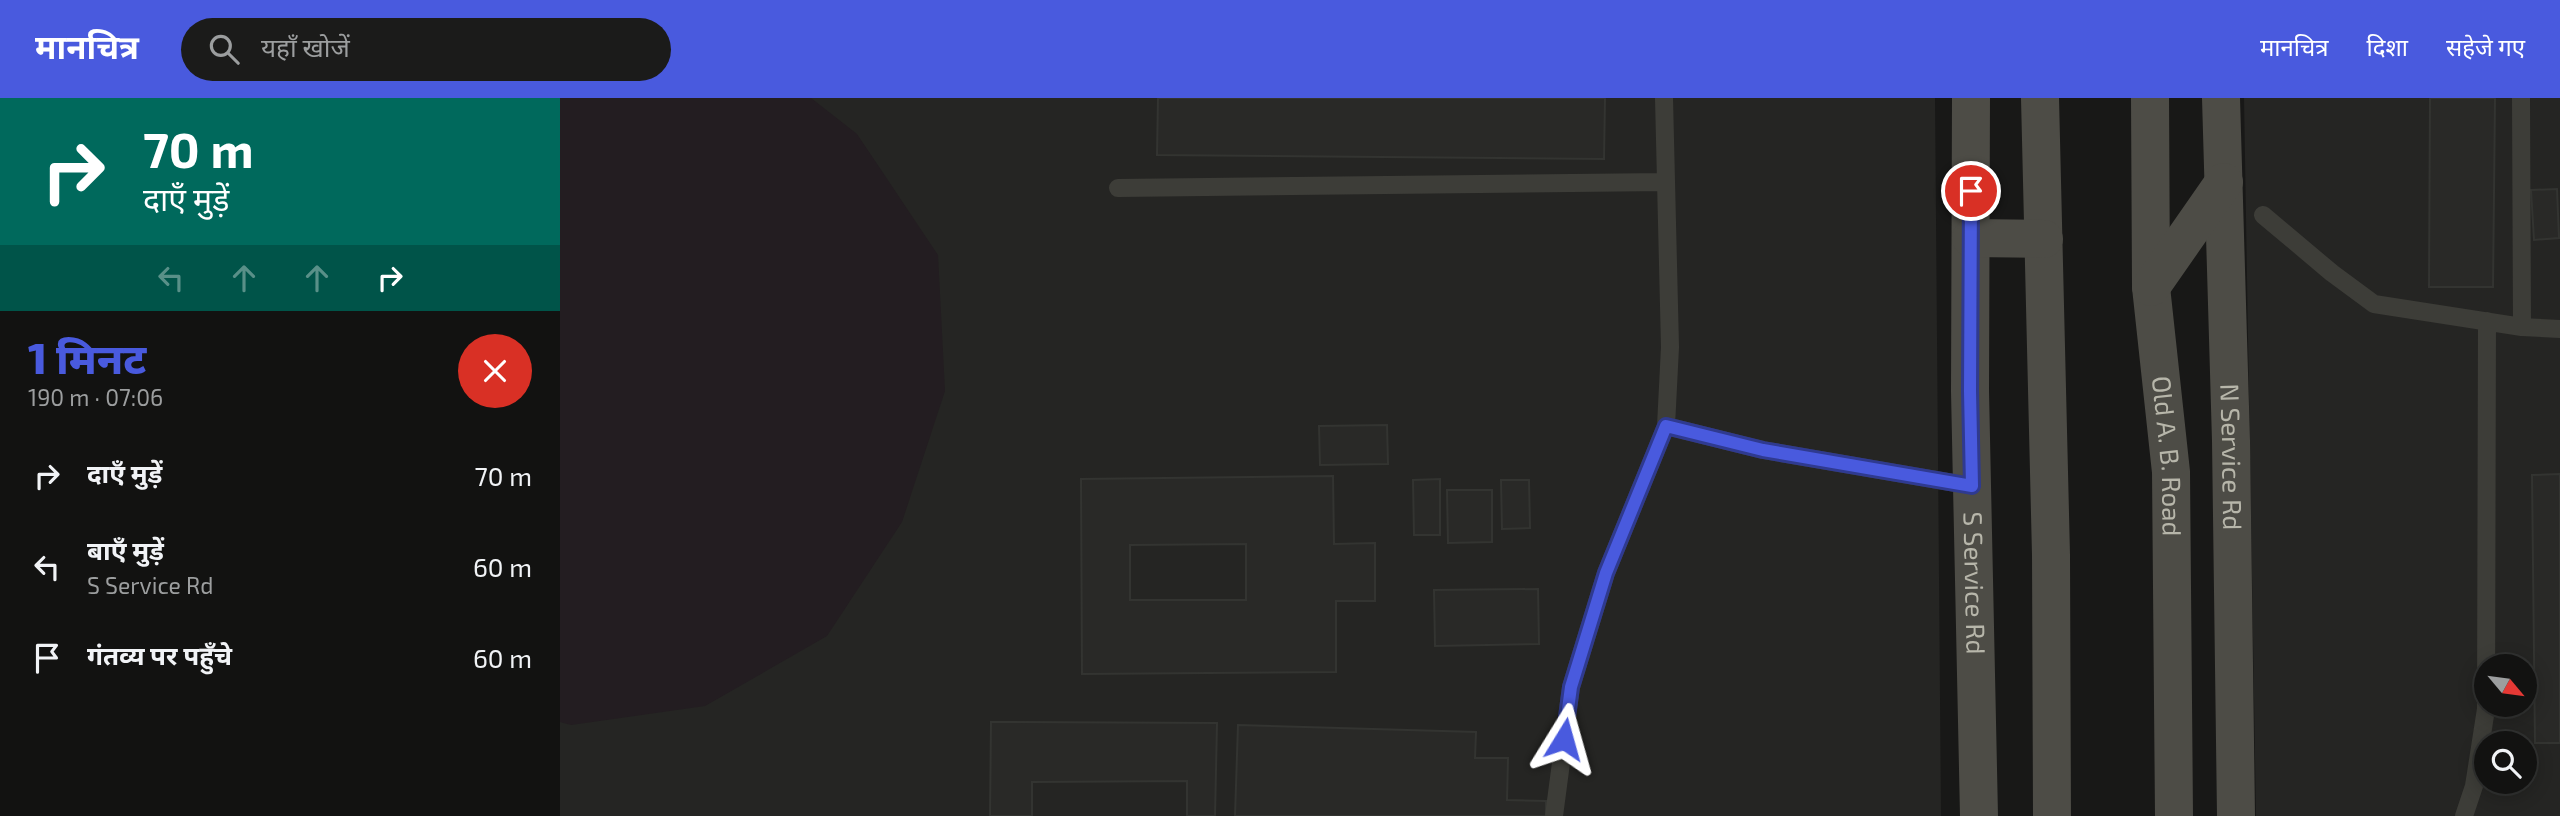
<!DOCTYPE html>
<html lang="hi">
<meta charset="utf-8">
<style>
:root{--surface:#121211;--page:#1b1b1a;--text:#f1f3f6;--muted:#9c9e9f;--line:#313231;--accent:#495ade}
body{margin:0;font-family:"Exo 2","Noto Sans Devanagari",sans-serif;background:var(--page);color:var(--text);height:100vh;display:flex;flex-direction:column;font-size:26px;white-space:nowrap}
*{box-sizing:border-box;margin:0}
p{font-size:23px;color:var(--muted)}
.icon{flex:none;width:38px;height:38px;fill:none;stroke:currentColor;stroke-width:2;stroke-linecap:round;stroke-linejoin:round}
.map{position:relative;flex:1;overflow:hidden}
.drawer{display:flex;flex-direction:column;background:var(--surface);width:560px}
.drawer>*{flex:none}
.guide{background:#00695c;color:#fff;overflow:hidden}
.needle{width:46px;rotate:119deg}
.controls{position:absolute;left:1914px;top:556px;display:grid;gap:14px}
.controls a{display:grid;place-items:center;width:63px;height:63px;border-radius:50%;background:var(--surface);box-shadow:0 4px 18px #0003,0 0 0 2px var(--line);font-size:35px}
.pin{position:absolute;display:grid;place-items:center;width:60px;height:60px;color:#fff;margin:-30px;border:4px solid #fff;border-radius:50%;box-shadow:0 2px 7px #0007}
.me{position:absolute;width:77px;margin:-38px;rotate:8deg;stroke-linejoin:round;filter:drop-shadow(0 0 5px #0008)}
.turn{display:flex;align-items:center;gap:24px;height:147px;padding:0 28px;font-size:32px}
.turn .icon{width:91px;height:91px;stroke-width:2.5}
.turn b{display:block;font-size:49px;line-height:60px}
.lanes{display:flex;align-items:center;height:66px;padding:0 28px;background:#0003;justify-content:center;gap:35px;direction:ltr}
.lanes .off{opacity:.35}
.round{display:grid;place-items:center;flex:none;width:74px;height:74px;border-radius:37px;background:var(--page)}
.headline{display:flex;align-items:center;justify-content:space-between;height:119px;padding:0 28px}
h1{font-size:42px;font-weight:800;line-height:52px;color:var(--accent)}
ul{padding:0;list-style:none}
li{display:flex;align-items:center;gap:21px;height:91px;padding:0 28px}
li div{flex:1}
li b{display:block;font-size:26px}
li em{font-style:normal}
header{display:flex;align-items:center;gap:42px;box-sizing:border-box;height:98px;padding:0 35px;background:var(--accent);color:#fff}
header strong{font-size:33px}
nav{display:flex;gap:38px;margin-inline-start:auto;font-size:24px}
.search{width:490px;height:63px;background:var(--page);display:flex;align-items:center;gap:18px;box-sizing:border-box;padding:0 24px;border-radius:38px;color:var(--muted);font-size:26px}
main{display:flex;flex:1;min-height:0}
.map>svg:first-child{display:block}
.built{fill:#252523;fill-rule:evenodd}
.green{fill:#231d21}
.building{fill:#292927;stroke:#333431;stroke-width:2;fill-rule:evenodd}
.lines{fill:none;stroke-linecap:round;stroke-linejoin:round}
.lane{stroke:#3d3d38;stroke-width:18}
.secondary{stroke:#4d4c46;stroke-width:38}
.route-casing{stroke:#2f3a90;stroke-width:18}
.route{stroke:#495ade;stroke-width:12}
.labels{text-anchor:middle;stroke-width:7;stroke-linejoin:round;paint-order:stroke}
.street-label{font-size:26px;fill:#b7b6aa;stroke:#131312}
</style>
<header>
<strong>मानचित्र</strong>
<div class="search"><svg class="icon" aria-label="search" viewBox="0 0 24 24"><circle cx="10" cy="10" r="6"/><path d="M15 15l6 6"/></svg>यहाँ खोजें</div>
<nav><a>मानचित्र</a><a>दिशा</a><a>सहेजे गए</a></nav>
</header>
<main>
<section class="drawer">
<div class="guide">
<div class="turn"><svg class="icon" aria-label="right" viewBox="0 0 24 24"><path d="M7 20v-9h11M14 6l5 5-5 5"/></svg><div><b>70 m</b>दाएँ मुड़ें</div></div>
<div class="lanes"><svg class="icon off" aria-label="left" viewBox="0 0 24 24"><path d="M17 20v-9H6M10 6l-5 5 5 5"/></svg><svg class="icon off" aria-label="ahead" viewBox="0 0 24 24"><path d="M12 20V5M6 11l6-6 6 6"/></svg><svg class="icon off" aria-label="ahead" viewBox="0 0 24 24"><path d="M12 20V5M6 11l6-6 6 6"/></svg><svg class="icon" aria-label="right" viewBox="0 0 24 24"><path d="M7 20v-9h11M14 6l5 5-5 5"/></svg></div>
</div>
<div class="headline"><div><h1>1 मिनट</h1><p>190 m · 07:06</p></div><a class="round" style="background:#d93025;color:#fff"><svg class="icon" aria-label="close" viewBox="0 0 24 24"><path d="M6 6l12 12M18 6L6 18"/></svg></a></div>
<ul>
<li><svg class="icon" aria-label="right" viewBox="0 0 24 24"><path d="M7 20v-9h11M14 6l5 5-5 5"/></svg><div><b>दाएँ मुड़ें</b></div><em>70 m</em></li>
<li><svg class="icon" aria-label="left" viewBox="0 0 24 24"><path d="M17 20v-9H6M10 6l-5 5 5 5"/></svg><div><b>बाएँ मुड़ें</b><p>S Service Rd</p></div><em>60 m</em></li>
<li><svg class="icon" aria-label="arrive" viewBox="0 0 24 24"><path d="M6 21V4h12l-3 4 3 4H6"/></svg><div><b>गंतव्य पर पहुँचे</b></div><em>60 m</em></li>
</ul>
</section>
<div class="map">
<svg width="2000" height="718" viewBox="0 0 2000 718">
<rect width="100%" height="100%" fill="#181817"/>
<path class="built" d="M0 0H1375L1381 718H0Z
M1684 0H2000V718H1696ZM1927 569H1965V607H1927ZM1927 646H1965V684H1927Z"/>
<path class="green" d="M0 0H251L297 36 378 157 385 293 342 424 267 538 145 608 11 627 0 624Z"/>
<path class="building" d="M598 0H1045L1044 61 597 57Z
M1870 0H1935L1933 189H1869Z
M1997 91 1999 140 1974 142 1971 92Z
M827 327 828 366 760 367 759 328Z
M2000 376V645H1975L1972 377Z
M773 378 774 446 815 445V503H776V574L522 576 521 381ZM686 446V502H570V447Z
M880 381V437H854L853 382Z
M941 382H969L970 430 942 431Z
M887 392H932V444L888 445Z
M978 491 979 546 875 548 874 492Z
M431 624 657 625 655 718H627V683L472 684V718H430Z
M678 627 916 634 915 660H948L947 702 986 703V718H675Z"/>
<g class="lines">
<path class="lane" d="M1961 0 1962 229
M558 90 1106 84
M1703 117 1772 175 1814 206 1962 229 2000 231
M1106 328 1203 352 1412 388
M994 718 1011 589 1046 475 1106 328 1110 249 1104 0
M1904 718 1914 688 1926 611 1927 223"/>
<g class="secondary">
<path id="s1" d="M1411 0 1410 293 1419 718"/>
<path d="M1480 0 1491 457 1492 718"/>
<path id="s2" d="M1590 0 1591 189 1611 374 1614 718"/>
<path id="s3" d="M1661 0 1671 343 1676 718"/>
<path d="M1411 140 1484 141"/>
<path d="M1591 189 1664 84"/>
</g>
</g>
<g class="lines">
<defs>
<path id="route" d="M1004 641 1011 589 1046 475 1106 328 1203 352 1412 388 1410 293 1411 93"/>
</defs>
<use href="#route" class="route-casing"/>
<use href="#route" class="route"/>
</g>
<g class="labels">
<g class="street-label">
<text dy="9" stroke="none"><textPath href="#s2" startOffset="359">Old A. B. Road</textPath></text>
<text dy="9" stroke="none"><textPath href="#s3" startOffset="359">N Service Rd</textPath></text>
<text dy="9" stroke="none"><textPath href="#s1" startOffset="485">S Service Rd</textPath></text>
</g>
</g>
</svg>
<div class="controls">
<a><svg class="needle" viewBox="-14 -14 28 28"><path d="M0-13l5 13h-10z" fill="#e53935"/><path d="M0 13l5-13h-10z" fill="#9c9e9f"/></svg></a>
<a><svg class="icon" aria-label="search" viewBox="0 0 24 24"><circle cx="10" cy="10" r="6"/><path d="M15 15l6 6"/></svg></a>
</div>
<div class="pin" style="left:1411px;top:93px;background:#d93025"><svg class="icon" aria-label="arrive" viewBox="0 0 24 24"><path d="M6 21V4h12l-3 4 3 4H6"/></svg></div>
<svg class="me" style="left:1004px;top:641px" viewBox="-20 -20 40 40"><path d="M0-17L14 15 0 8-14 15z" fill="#495ade" stroke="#fff" stroke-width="4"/></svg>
</div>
</main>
